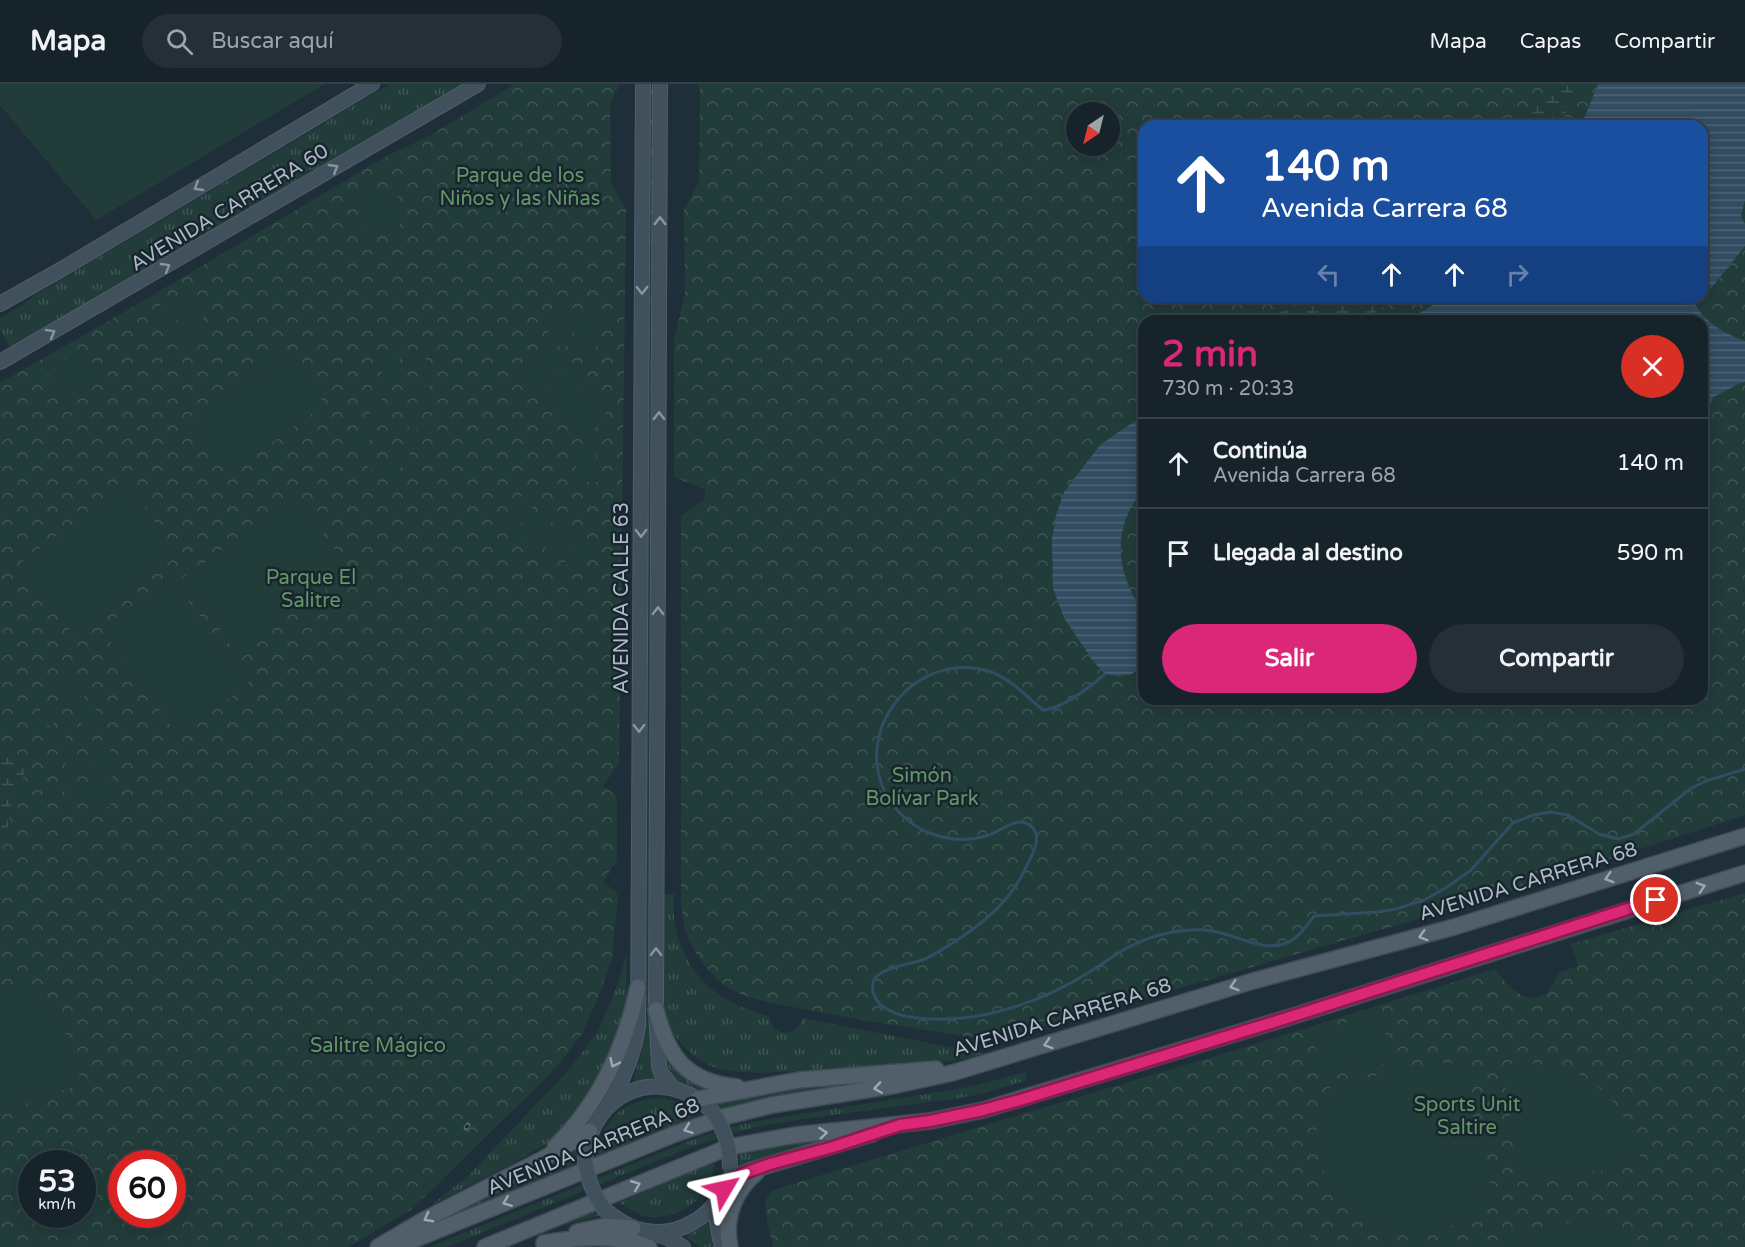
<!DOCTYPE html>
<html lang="es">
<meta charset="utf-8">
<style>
:root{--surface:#17232b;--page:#242f37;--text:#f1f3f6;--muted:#9ea4a9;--line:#364047;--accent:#db2777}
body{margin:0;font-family:"Varela Round",sans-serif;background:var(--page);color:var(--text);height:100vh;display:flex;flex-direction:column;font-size:22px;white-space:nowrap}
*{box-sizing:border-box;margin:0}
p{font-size:20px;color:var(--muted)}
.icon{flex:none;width:33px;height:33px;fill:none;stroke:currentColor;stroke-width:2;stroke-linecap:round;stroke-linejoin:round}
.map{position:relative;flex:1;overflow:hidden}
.side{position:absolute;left:1138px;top:231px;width:570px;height:390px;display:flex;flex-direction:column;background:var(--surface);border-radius:18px;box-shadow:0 3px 15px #0003,0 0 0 2px var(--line)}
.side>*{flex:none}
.top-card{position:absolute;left:1138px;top:36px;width:570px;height:183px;border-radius:18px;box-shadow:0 3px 15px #0003,0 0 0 2px var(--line);background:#1a4fa0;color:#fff;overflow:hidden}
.needle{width:39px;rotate:215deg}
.tools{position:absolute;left:1066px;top:18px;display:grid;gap:12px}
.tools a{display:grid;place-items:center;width:54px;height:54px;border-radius:50%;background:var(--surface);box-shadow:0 3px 15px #0003,0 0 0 2px var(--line);font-size:30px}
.speed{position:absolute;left:18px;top:1066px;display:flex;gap:12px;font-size:30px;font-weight:700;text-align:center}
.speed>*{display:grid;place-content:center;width:78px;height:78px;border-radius:50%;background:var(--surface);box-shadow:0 3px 15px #0003,0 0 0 2px var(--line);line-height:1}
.speed small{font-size:15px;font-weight:400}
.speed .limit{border:9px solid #d22;background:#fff;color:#111}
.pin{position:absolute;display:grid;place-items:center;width:51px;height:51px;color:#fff;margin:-26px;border:3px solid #fff;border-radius:50%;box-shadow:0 2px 6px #0007}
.me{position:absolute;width:66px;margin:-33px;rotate:54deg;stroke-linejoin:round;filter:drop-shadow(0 0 4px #0008)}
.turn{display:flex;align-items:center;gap:21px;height:126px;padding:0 24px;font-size:27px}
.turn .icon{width:78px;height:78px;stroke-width:2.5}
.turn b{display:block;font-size:42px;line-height:51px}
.lanes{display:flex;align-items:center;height:57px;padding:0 24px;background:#0003;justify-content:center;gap:30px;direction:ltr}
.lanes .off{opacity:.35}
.round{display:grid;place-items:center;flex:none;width:63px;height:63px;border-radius:32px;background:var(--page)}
.headline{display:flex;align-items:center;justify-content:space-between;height:102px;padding:0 24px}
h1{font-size:36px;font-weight:700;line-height:45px;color:var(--accent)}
.button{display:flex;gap:12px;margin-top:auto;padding:12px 24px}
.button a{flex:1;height:69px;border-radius:36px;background:var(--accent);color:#fff;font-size:24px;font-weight:700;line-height:69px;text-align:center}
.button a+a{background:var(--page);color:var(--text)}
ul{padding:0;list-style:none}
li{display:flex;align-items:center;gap:18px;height:90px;padding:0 24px;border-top:2px solid var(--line)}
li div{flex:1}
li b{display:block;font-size:22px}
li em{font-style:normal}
header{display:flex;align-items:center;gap:36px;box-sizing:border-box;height:84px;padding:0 30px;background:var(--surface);border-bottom:2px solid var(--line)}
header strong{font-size:28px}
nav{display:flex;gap:33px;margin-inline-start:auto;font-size:21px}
.search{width:420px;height:54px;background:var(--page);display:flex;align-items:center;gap:15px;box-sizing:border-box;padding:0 21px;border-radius:33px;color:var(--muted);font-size:22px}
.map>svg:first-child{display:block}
.grass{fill:url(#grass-tufts)}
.forest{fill:url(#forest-crowns);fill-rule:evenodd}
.wetland{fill:url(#wetland-marsh)}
.garden{fill:#223c3a;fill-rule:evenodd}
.water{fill:url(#water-rules)}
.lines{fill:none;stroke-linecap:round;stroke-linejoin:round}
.stream{stroke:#324d61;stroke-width:3}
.secondary-casing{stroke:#505e67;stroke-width:16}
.primary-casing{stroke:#3f4c56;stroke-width:18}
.secondary{stroke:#41505d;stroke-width:14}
.primary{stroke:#515f6a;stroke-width:15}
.rail-casing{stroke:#556571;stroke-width:5}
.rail{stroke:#19252e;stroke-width:3;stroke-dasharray:9;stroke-linecap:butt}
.secondary-bridge-casing{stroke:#505e67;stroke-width:16;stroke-linecap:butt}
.secondary-bridge{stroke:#41505d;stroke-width:14}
.oneway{stroke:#8796a1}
.oneway2{stroke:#9ba9b4}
.route-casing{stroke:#8e194d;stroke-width:15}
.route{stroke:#db2777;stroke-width:10}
.labels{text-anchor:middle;stroke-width:5;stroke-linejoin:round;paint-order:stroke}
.park-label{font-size:20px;fill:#649767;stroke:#19252e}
.street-label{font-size:20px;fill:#adbbc6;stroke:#19252e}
</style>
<header>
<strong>Mapa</strong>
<div class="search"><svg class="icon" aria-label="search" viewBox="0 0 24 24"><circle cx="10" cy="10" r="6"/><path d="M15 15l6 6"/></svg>Buscar aquí</div>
<nav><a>Mapa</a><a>Capas</a><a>Compartir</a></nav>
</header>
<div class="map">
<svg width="1745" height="1163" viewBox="0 0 1745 1163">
<defs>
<pattern id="grass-tufts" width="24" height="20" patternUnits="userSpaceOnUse" patternTransform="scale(1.5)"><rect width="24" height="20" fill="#223c3a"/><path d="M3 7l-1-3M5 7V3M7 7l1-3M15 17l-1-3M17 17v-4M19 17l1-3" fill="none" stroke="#3f5655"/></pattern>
<pattern id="forest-crowns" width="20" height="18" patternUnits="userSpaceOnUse" patternTransform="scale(1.5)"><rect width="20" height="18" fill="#223c3a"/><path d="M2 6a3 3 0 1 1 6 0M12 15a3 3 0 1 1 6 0" fill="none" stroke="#3f5655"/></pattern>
<pattern id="wetland-marsh" width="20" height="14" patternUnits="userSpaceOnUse" patternTransform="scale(1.5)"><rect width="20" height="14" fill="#223c3a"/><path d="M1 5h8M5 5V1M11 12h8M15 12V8" fill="none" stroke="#3f5655"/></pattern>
<pattern id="water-rules" width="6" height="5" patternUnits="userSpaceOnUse" patternTransform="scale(1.5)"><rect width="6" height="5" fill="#324d61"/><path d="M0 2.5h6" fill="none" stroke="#4d6576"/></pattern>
</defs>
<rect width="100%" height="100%" fill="#1f2f39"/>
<path class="grass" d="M390 0H464L11 265 0 246V234L23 221 32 213Z
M649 0H655L651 199 654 348V521L649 623V828L650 978 655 998H639L632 1002 641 969 644 947Z
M674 810C674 820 673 832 675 842 686 893 720 920 769 932 772 953 796 955 803 934L990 971 922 981 758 989C744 988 729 988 716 984 699 978 679 961 671 945 659 921 663 888 663 862 664 845 663 828 662 811Z
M627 869 626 919 621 946 601 995 556 1054 511 1080 431 1121 467 1093 566 989 585 965 597 949 615 907Z
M664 966 719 1005C687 1012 668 998 664 966Z
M1025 988 1027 996 984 1009 960 1014 803 1035 752 1044 733 1049 691 1063 447 1163H429L689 1057 731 1043 752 1038 957 1005 982 1000Z
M880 996 722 1028 712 1019 821 999Z
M659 1014C675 1016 686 1021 698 1031L596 1075C602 1037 620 1017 659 1014Z
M851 1050 739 1083V1068L790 1058Z
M579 1063 578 1083 406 1154 537 1086Z
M715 1076C714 1082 714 1088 712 1094 704 1117 677 1134 653 1133 641 1133 629 1125 619 1119Z
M598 1121 606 1130 567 1140 504 1163Z
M708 1137 711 1153 714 1163H699L685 1152 698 1146Z"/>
<path class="forest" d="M515 0H620L610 19 611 99 626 125 619 679 603 702 614 710 617 714V776L603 798 616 808 618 813 612 873 600 909 582 950 558 982 412 1125 349 1163H0V299L126 227 387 72 429 52ZM32 1080H82V1131H32ZM122 1080H172V1131H122Z
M697 0H1745V731L1477 818 1003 955H985C924 946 864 937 804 925 779 920 751 917 729 904 708 890 691 866 684 842 682 833 682 824 681 815V432L704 416 706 406 674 393V255L685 210 684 125 699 98 700 5ZM1077 28H1110V62H1077ZM1144 42H1702V213H1144ZM1144 237H1702V615H1144Z
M1745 809V1163H773C771 1146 755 1114 776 1105L1012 1033 1239 965 1495 885C1513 912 1544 932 1558 889L1578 882 1571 860Z"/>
<path class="wetland" d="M1549 0H1574L1564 34 1559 42H1525Z
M1315 213H1403L1359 237H1260Z
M0 662C8 666 21 674 24 683 27 694 17 700 14 709 7 727 13 741 0 757Z"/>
<path class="garden" d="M0 0H325L96 136 0 21Z
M397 107 400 144 363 147 360 109Z
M186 206 197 224 164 244 153 226Z
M553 220 574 224 569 263 547 260Z
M578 224 601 228 595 267 572 264Z
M198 226 209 244 177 264 166 246Z
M547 263 590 295 562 332 541 317 565 283 540 316 519 301Z
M81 265 100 295 65 317 46 287Z
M285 265 325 320 229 390 189 335Z
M407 265C425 268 431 278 431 296L408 375C392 401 359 391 360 360L384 281 393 269ZM408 273C420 275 425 283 423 295L401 372C388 390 368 380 369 359L391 282 397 276Z
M593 302 614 317 587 355 566 339Z
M576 365H596L597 398H576Z
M128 400 179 471 72 549 20 479Z
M523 411 535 419 517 447 504 438Z
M296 413 350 487 236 568 182 494Z
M543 425 555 433 537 460 524 452Z
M563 438 575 447 557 474 545 465Z
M582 452 595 461 577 487 564 479Z
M171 494 249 600 178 652 101 545Z
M64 590 86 611 73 625 51 604Z
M91 618 105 643 90 653 75 628Z
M43 623 57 636 50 643 37 630Z
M62 645 70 660 62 664 54 649Z
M109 655 112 685 93 687 90 657Z
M74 669 76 687 66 688 64 670Z
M94 691 113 693 110 723 91 721Z
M66 695 76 696 74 714 64 713Z
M17 900C26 902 36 903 44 910 63 925 74 976 82 1000L0 1028V906Z
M1380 929 1391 973 1395 975 1394 980 1390 982 1384 980 1324 990 1311 949Z
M1447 978C1457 980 1464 984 1468 993L1474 1040H1480L1491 1106C1461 1151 1412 1163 1364 1136 1352 1129 1338 1118 1331 1105 1326 1096 1322 1085 1320 1075 1312 1049 1317 1023 1332 1001Z
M1527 979C1592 982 1625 1017 1642 1078L1533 1100C1527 1100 1523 1098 1520 1093L1502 981Z
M1555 1131 1567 1139C1594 1132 1623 1139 1639 1163H1497L1504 1153 1512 1157 1520 1145 1538 1158Z
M1303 1147 1326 1163H1291Z"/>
<path class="water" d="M1598 0H1745V116L1741 132 1745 140V162L1713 202 1703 212 1702 42H1581Z
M1444 213H1702L1695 219C1703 238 1726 250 1745 257V298L1740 299 1714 313 1703 332 1702 237H1406L1428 224Z
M1144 331V405C1117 437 1114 472 1132 509 1135 516 1142 521 1144 528 1147 535 1145 569 1144 579L1132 590 1119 592 1105 590 1094 578 1064 534 1053 504 1052 455 1056 431 1064 408 1101 360Z"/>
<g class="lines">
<path class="stream" d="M1105 590C1091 602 1062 625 1043 626 1027 613 1011 595 991 588 915 563 847 650 890 717 912 749 952 763 989 751 998 748 1006 741 1015 739 1023 736 1031 740 1035 747 1040 758 1032 771 1027 781 1012 816 983 840 951 860 943 865 934 871 925 875 912 880 885 883 876 893 871 899 872 908 876 915 883 927 904 933 917 934 976 941 1041 919 1091 887 1104 879 1116 869 1131 862 1155 850 1184 843 1211 847 1238 850 1270 874 1295 854 1303 848 1309 839 1314 832L1377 828 1396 825 1424 816 1447 803 1470 787 1513 739 1533 731 1551 728 1568 731 1599 750 1618 755 1634 750 1690 705 1706 697 1745 685"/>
<defs>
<path id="secondary" d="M660 0 656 926 659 982 661 989 674 1005
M0 220 62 185 372 0
M0 278 478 0
M608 1022C623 997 634 971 638 942L643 0
M585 1077C590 1007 661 978 712 1027
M714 1122 720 1155 723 1163
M605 1126C615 1134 625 1141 637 1145 677 1157 715 1132 728 1096
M656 1150 668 1154 683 1163"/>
<path id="primary" d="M656 926C668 973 686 998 737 1003
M698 1015 799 996 936 985
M555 1063C600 1019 625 963 638 903
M724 1105 742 1090 752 1086 872 1050
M577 1148 605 1142 633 1144
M544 1159C580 1153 615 1150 649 1163
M378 1163 422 1137 543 1075 590 1047
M396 1163 675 1050 724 1033 772 1021 897 1001 952 989 1253 897 1454 843 1745 752
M485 1163 729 1063 795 1051 930 1037 983 1026 1290 933 1745 789
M730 1163C724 1134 734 1107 757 1088"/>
</defs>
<use href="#secondary" class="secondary-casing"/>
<use href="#primary" class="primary-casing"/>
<use href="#secondary" class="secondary"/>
<use href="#primary" class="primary"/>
<defs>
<path id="rail" d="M466 1044 468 1041"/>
</defs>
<use href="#rail" class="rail-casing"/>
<use href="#rail" class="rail"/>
<defs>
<path id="secondary-bridge" d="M712 1027C725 1046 730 1062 730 1085
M585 1077C588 1096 593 1110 605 1126"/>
</defs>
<use href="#secondary-bridge" class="secondary-bridge-casing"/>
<use href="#secondary-bridge" class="secondary-bridge"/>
</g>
<defs><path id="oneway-chevron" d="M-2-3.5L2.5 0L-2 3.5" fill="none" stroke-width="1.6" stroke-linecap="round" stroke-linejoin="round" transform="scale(1.5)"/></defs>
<g class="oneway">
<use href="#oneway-chevron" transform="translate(334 84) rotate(-31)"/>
<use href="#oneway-chevron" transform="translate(198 103) rotate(149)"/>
<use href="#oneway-chevron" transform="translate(660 137) rotate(-90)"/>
<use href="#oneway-chevron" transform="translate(166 183) rotate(-30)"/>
<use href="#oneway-chevron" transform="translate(642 206) rotate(90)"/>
<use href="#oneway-chevron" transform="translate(51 249) rotate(-30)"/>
<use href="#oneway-chevron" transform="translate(659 332) rotate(-90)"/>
<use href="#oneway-chevron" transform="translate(641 449) rotate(90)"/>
<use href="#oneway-chevron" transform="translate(658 527) rotate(-90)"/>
<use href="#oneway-chevron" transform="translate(639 644) rotate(90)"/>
<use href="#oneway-chevron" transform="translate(656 868) rotate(-90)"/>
</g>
<g class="oneway2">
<use href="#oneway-chevron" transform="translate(1609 794) rotate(163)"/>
<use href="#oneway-chevron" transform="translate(1701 803) rotate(-17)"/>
<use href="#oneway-chevron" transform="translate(1423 852) rotate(164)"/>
<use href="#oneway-chevron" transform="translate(1234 902) rotate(163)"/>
<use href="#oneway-chevron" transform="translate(1048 960) rotate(163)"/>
<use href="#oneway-chevron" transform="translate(614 979) rotate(116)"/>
<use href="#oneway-chevron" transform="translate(878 1004) rotate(171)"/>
<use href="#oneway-chevron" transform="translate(688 1045) rotate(160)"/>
<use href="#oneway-chevron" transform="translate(823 1049) rotate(-6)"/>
<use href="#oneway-chevron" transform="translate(636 1101) rotate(-22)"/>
<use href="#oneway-chevron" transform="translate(507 1118) rotate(158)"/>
<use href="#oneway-chevron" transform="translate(428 1134) rotate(152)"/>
</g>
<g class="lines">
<defs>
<path id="route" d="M724 1105 742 1090 770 1080 833 1063 900 1041 930 1037 983 1026 1020 1016 1290 933 1656 816"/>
</defs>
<use href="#route" class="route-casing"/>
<use href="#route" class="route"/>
</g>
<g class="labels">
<g class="park-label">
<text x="520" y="98">Parque de los<tspan x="520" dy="23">Niños y las Niñas</tspan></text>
<text x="311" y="500">Parque El<tspan x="311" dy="23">Salitre</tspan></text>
<text x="922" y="698">Simón<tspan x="922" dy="23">Bolívar Park</tspan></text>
<text x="378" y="968">Salitre Mágico</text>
<text x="1467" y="1027">Sports Unit<tspan x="1467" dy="23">Saltire</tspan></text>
</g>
<g class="street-label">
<text transform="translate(229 123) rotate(-31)" y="7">AVENIDA CARRERA 60</text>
<text transform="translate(621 514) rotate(-90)" y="7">AVENIDA CALLE 63</text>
<text transform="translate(1528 797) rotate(-17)" y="7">AVENIDA CARRERA 68</text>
<text transform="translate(1062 933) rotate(-17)" y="7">AVENIDA CARRERA 68</text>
<text transform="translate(593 1062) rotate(-22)" y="7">AVENIDA CARRERA 68</text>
</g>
</g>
</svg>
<div class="tools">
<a><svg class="needle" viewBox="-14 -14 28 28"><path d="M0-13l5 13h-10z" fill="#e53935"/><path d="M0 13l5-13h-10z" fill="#9ea4a9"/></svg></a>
</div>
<div class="speed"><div>53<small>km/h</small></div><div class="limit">60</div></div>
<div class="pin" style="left:1656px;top:816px;background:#d93025"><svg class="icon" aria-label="arrive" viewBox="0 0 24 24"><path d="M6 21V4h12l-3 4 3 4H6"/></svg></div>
<svg class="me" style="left:724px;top:1105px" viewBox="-20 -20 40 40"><path d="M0-17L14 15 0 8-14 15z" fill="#db2777" stroke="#fff" stroke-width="4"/></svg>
<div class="top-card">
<div class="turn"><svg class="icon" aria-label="ahead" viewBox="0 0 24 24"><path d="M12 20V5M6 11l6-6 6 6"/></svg><div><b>140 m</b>Avenida Carrera 68</div></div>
<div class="lanes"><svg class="icon off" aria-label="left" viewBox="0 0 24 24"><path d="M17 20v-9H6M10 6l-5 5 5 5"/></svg><svg class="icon" aria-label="ahead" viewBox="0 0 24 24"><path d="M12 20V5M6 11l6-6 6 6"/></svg><svg class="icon" aria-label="ahead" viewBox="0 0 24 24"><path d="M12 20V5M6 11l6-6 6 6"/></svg><svg class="icon off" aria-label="right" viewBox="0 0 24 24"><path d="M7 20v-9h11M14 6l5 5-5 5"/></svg></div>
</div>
<section class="side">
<div class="headline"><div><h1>2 min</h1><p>730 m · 20:33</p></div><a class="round" style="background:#d93025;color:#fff"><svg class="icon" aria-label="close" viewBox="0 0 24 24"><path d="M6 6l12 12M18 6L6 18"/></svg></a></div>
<ul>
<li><svg class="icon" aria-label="ahead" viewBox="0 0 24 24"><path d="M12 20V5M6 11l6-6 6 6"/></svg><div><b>Continúa</b><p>Avenida Carrera 68</p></div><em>140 m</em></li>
<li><svg class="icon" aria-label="arrive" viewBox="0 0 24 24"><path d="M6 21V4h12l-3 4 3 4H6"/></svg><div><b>Llegada al destino</b></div><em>590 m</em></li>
</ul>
<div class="button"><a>Salir</a><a>Compartir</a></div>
</section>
</div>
